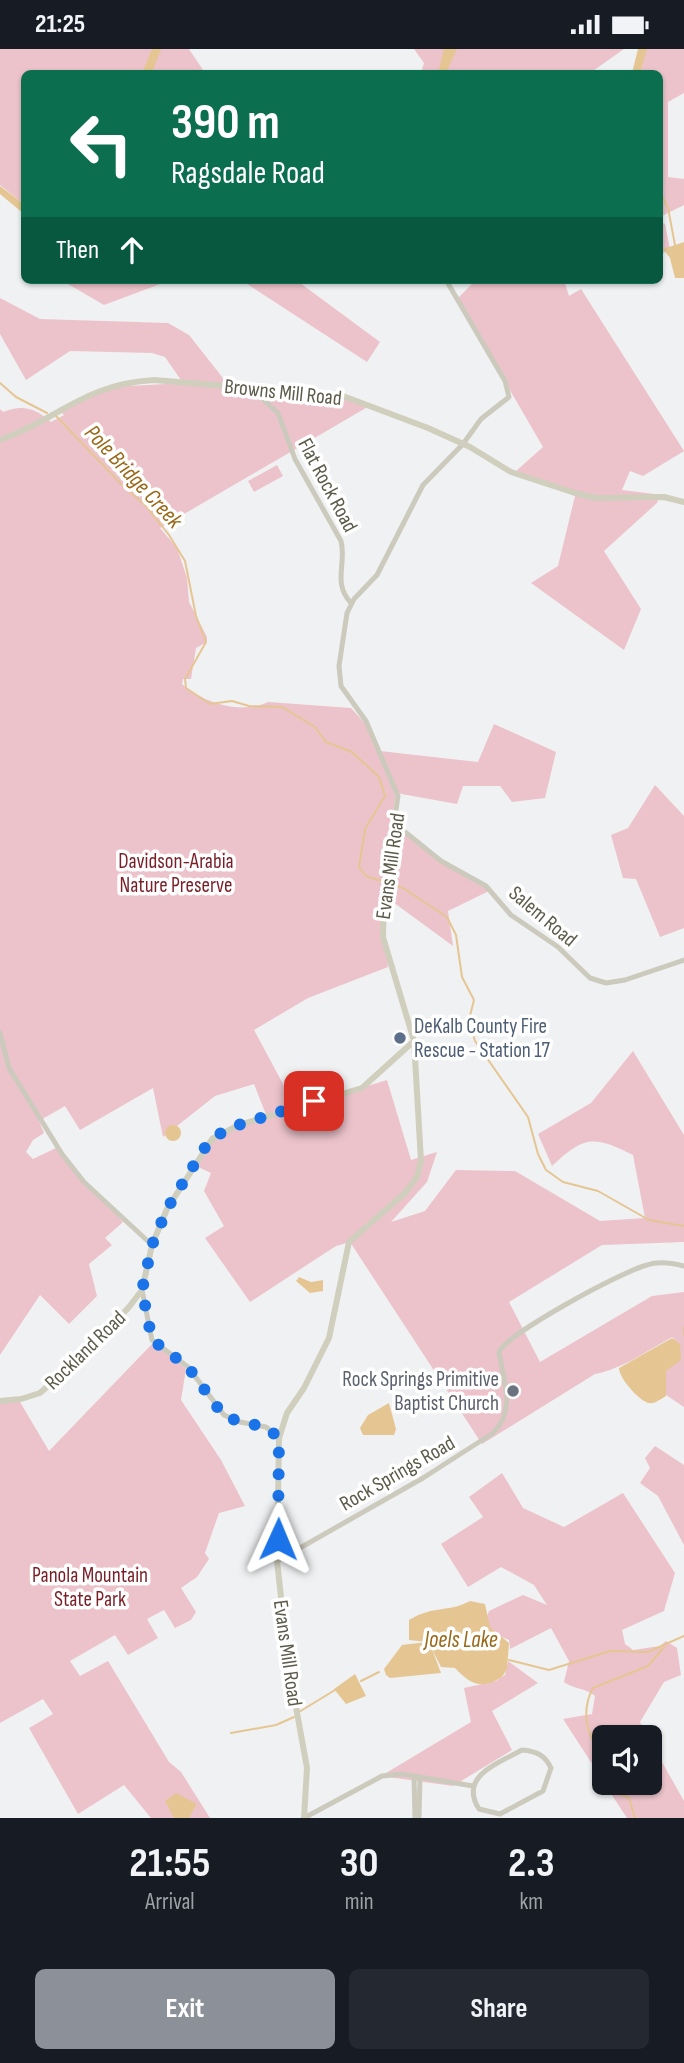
<!DOCTYPE html>
<style>
:root{--surface:#171b24;--page:#242831;--text:#f1f3f6;--muted:#9ea1a6;--accent:#8c9099}
body{margin:0;font-family:"Sofia Sans Condensed",sans-serif;background:var(--page);color:var(--text);height:100vh;display:flex;flex-direction:column;font-size:26px;white-space:nowrap}
*{box-sizing:border-box;margin:0}
p{font-size:23px;color:var(--muted)}
.icon{flex:none;width:38px;height:38px;fill:none;stroke:currentColor;stroke-width:2;stroke-linecap:round;stroke-linejoin:round}
.map{position:relative;height:1769px;overflow:hidden}
.sheet{display:flex;flex-direction:column;background:var(--surface);flex:1}
.sheet>*{flex:none}
.guide{position:absolute;left:21px;top:21px;width:642px;height:214px;border-radius:10px;box-shadow:0 2px 5px #0004;background:#0b6e4f;color:#fff;overflow:hidden}
.controls{position:absolute;left:592px;top:1676px;display:grid;gap:14px}
.controls a{display:grid;place-items:center;width:70px;height:70px;border-radius:10px;background:var(--surface);box-shadow:0 2px 5px #0004;font-size:35px}
.pin{position:absolute;display:grid;place-items:center;width:60px;height:60px;color:#fff;margin:-30px;border-radius:14px;box-shadow:0 4px 10px #0006}
.me{position:absolute;width:77px;margin:-38px;rotate:1deg;stroke-linejoin:round;filter:drop-shadow(0 0 5px #0008)}
.turn{display:flex;align-items:center;gap:24px;height:147px;padding:0 35px;font-size:32px}
.turn .icon{width:91px;height:91px;stroke-width:2.5}
.turn b{display:block;font-size:49px;line-height:60px}
.then{display:flex;align-items:center;height:66px;padding:0 35px;background:#0003;gap:14px;font-size:26px}
.eta{display:flex;justify-content:space-evenly;align-items:center;height:119px;text-align:center}
.eta b{font-size:42px;font-weight:700;line-height:49px}
.action{display:flex;gap:14px;margin-top:auto;padding:14px 35px}
.action a{flex:1;height:80px;border-radius:10px;background:var(--accent);color:#fff;font-size:28px;font-weight:700;line-height:80px;text-align:center}
.action a+a{background:var(--page);color:var(--text)}
.status{display:flex;justify-content:space-between;align-items:center;height:49px;padding:0 35px;background:var(--surface);direction:ltr}
.status svg{height:19px;fill:currentColor}
.map>svg:first-child{display:block}
.green{fill:#ecc3cb}
.water{fill:#e5c693}
.lines{fill:none;stroke-linecap:round;stroke-linejoin:round}
.stream{stroke:#e5c693;stroke-width:2}
.tertiary{stroke:#cccabd;stroke-width:5}
.secondary{stroke:#d0cfbd;stroke-width:6}
.route{stroke:#1a73e8;stroke-width:12;stroke-dasharray:0 21.6}
.service-dot{fill:#5c6f8a;stroke:#fff;stroke-width:2.5}
.worship-dot{fill:#6b7280;stroke:#fff;stroke-width:2.5}
.labels{text-anchor:middle;stroke-width:7;stroke-linejoin:round;paint-order:stroke}
.street-label{font-size:21px;fill:#5c5a49;stroke:#fff}
.park-label{font-size:21px;fill:#791f27;stroke:#fff}
.service-label{font-size:21px;fill:#4e5e75;stroke:#fff;text-anchor:start}
.worship-label{font-size:21px;fill:#5b616d;stroke:#fff;text-anchor:end}
.water-label{font-size:23px;font-style:italic;fill:#9a6818;stroke:#fff}
</style>
<div class="status"><b>21:25</b><svg viewBox="0 0 49 12"><path d="M0 12V9h3v3zM5 12V6h3v6zM10 12V3h3v9zM15 12V0h3v12zM26 1h20v11H26zM47 4h2v5h-2z"/></svg></div>
<div class="map">
<svg width="684" height="1769" viewBox="0 0 684 1769">
<rect width="100%" height="100%" fill="#f0f1f2"/>
<path class="green" d="M0 0H155L146 20 160 0H189L205 24H24V155L0 136Z
M414 0H624L590 24H421L424 14Z
M643 0H684V44L668 53V128L684 130V156L660 168V24H632Z
M660 173 665 175 670 200 660 206Z
M61 231H171L104 256Z
M241 231H296L380 293 367 313Z
M476 231H564L569 247 581 240 684 402 643 427 630 422 622 441 654 445 658 453 604 502 641 560 624 601 531 534 558 517 575 447 515 423 543 398 457 250Z
M0 249 40 270 168 274 189 286 230 338 345 349 371 356 160 479 177 499 187 529 189 553 207 588V593L196 599 191 630H183L182 635C204 654 241 666 268 653L351 659 373 683 380 702 478 713 494 675 556 703 545 749 512 753 500 737H463L457 755 396 744 391 774 438 812 468 826 489 842 448 862 453 897 382 845 388 918 308 949 254 981 296 1059 387 1031 411 1111 437 1103 427 1133 391 1173 425 1162 456 1121 515 1122 600 1172 645 1169 633 1106C594 1086 584 1087 552 1117L538 1085 591 1054 633 1002 684 1086V1193L602 1196 509 1253 540 1313 652 1247 684 1243V1358L663 1344 661 1325 675 1291 672 1288C647 1302 622 1320 595 1325L482 1395 350 1193 336 1197 250 1253 205 1189 224 1177 204 1142 211 1124 196 1117 212 1090 267 1068 254 1035 215 1047 163 1088 153 1039 80 1081 65 1057 39 1072 44 1084 33 1091 26 1103 33 1110 56 1099 123 1173 105 1189 112 1196 89 1215 97 1247 69 1275 40 1246 0 1306V360L3 363C23 355 35 359 51 373L64 366 61 363 112 338 183 334 165 308 152 304 70 302 26 331 0 285Z
M277 416 283 427 254 443 248 432Z
M655 736 684 767V879L660 888 636 830 623 829 611 786 628 779Z
M153 1294 186 1320 181 1351 221 1411 245 1457 219 1464 205 1504 209 1510 197 1528 181 1539 196 1563 191 1571 175 1579 164 1561 147 1570 158 1589 128 1606 115 1586 70 1612 80 1627 108 1612 169 1713 181 1723 210 1769H151L124 1736 78 1765 29 1679 53 1665 43 1650 0 1674V1353H20L49 1402Z
M655 1397 684 1416V1496L658 1447 640 1434 650 1419 645 1409Z
M502 1424 523 1459 564 1478 623 1444 675 1524 664 1562 622 1581 625 1595 633 1601 660 1597 666 1592 677 1599 681 1626 664 1633 640 1673 648 1689H604V1733L563 1670 592 1665 595 1647C587 1639 573 1640 564 1633L569 1612 551 1579 510 1600 509 1591 495 1585 485 1573 489 1562 523 1546 547 1556 534 1536 501 1518 468 1538 441 1495 483 1468 469 1448Z
M508 1612 538 1634 492 1662 512 1701 453 1737 381 1727 471 1673 464 1639 496 1632 505 1626Z
M649 1690 684 1752V1769H627L604 1734H649Z"/>
<path class="water" d="M152 0H161L152 24H142Z
M444 0H457L446 24H438Z
M638 0H647L640 24H632Z
M0 137 24 155V165L0 145Z
M684 193V229H675L670 209 663 200Z
M165 1084a8 8 0 1 1 16 0a8 8 0 1 1-16 0Z
M299 1228 311 1233 323 1231V1242L310 1244 296 1232Z
M672 1289 680 1295 681 1311 666 1322V1347C661 1350 655 1355 649 1354 639 1352 619 1329 619 1319Z
M389 1354 396 1380 394 1386H363L360 1379 368 1366Z
M470 1552 485 1555 490 1578 509 1594 507 1620 502 1628C481 1642 469 1634 455 1619L441 1618 432 1600 441 1624 390 1629 386 1626 384 1620 402 1596 427 1593 409 1591V1571C434 1556 447 1564 470 1552Z
M355 1625 366 1647 346 1655 334 1640Z
M176 1744 197 1755 189 1769H174L165 1752Z"/>
<g class="lines">
<path class="stream" d="M660 143 668 159 675 196
M0 334 16 348 47 364
M56 367 122 436 146 457 169 486 185 512 196 567 206 593 185 630 186 639 210 655 232 652 249 657 282 658 315 678 326 693 352 703 379 728 385 747 365 780 359 818 366 827 403 839 447 868 456 886 462 928 474 951 469 971 475 992 528 1068 538 1105 546 1121 563 1133 598 1142 649 1171 684 1177
M684 1278V1286
M509 1611 549 1621 610 1602 648 1603 684 1587
M361 1632 379 1623
M299 1663 335 1641
M231 1684 276 1676 294 1668
M604 1708C587 1689 580 1663 593 1639L648 1617 664 1598
M617 1734 620 1745 629 1749 635 1769"/>
<path class="tertiary" d="M256 340 257 345 278 364 295 410 341 492C347 514 332 534 351 554
M394 774 441 812 486 837 511 866 558 898 590 929 606 934 625 931 684 911
M384 838 398 747 366 672 341 637 339 617 347 564 354 550 377 526 423 436 463 395 481 370 509 348 505 332 446 231
M0 984 9 1019 62 1105 84 1133 152 1196
M142 1241 152 1291 188 1318 224 1366 240 1373 266 1378 279 1389
M277 1512 423 1429 493 1384C517 1361 503 1331 499 1303 506 1285 623 1222 647 1216 659 1212 672 1214 684 1217
M522 1701C536 1702 545 1706 551 1719L543 1742 500 1765 479 1760C458 1727 499 1714 522 1701Z
M414 1727 415 1769
M304 1769 382 1727 402 1725 473 1737
M419 1769 420 1728"/>
<path class="secondary" d="M0 391C60 369 85 335 154 331L343 347 428 379 470 398 511 423 578 445 596 449 664 448 684 453
M0 1352 21 1350 40 1344 88 1302 129 1258 142 1241 152 1196 167 1160 212 1090 239 1076 362 1039 414 992
M304 1769 307 1719 289 1619 277 1512 279 1389 287 1364 304 1339 329 1289 349 1193 405 1144 417 1128 421 1112 414 992 383 888 384 838"/>
</g>
<g class="lines">
<path class="route" d="M278 1490 279 1389 266 1378 240 1373 223 1366 188 1318 152 1291 142 1241 152 1196 167 1160 203 1101 212 1090 229 1079 314 1052"/>
</g>
<circle class="service-dot" cx="400" cy="989" r="7"/>
<circle class="worship-dot" cx="513" cy="1342" r="7"/>
<g class="labels">
<g class="street-label">
<text transform="translate(283 343) rotate(6)" y="7">Browns Mill Road</text>
<text transform="translate(328 436) rotate(62)" y="7">Flat Rock Road</text>
<text transform="translate(390 817) rotate(-82)" y="7">Evans Mill Road</text>
<text transform="translate(543 867) rotate(40)" y="7">Salem Road</text>
<text transform="translate(85 1301) rotate(-44)" y="7">Rockland Road</text>
<text transform="translate(397 1424) rotate(-30)" y="7">Rock Springs Road</text>
<text transform="translate(288 1604) rotate(82)" y="7">Evans Mill Road</text>
</g>
<g class="park-label">
<text x="176" y="819">Davidson-Arabia<tspan x="176" dy="24">Nature Preserve</tspan></text>
<text x="90" y="1533">Panola Mountain<tspan x="90" dy="24">State Park</tspan></text>
</g>
<g class="service-label">
<text x="414" y="984">DeKalb County Fire<tspan x="414" dy="24">Rescue - Station 17</tspan></text>
</g>
<g class="worship-label">
<text x="499" y="1337">Rock Springs Primitive<tspan x="499" dy="24">Baptist Church</tspan></text>
</g>
<g class="water-label">
<text transform="translate(134 427) rotate(47)" y="8">Pole Bridge Creek</text>
<text x="461" y="1598">Joels Lake</text>
</g>
</g>
</svg>
<div class="controls">
<a><svg class="icon" aria-label="sound" viewBox="0 0 24 24"><path d="M4 9h4l5-4v14l-5-4H4zM17 9q2 3 0 6"/></svg></a>
</div>
<div class="pin" style="left:314px;top:1052px;background:#d93025"><svg class="icon" aria-label="arrive" viewBox="0 0 24 24"><path d="M6 21V4h12l-3 4 3 4H6"/></svg></div>
<svg class="me" style="left:278px;top:1490px" viewBox="-20 -20 40 40"><path d="M0-17L14 15 0 8-14 15z" fill="#1a73e8" stroke="#fff" stroke-width="4"/></svg>
<div class="guide">
<div class="turn"><svg class="icon" aria-label="left" viewBox="0 0 24 24"><path d="M17 20v-9H6M10 6l-5 5 5 5"/></svg><div><b>390 m</b>Ragsdale Road</div></div>
<div class="then">Then<svg class="icon" aria-label="ahead" viewBox="0 0 24 24"><path d="M12 20V5M6 11l6-6 6 6"/></svg></div>
</div>
</div>
<section class="sheet">
<div class="eta">
<div><b>21:55</b><p>Arrival</p></div>
<div><b>30</b><p>min</p></div>
<div><b>2.3</b><p>km</p></div>
</div>
<div class="action"><a>Exit</a><a>Share</a></div>
</section>
